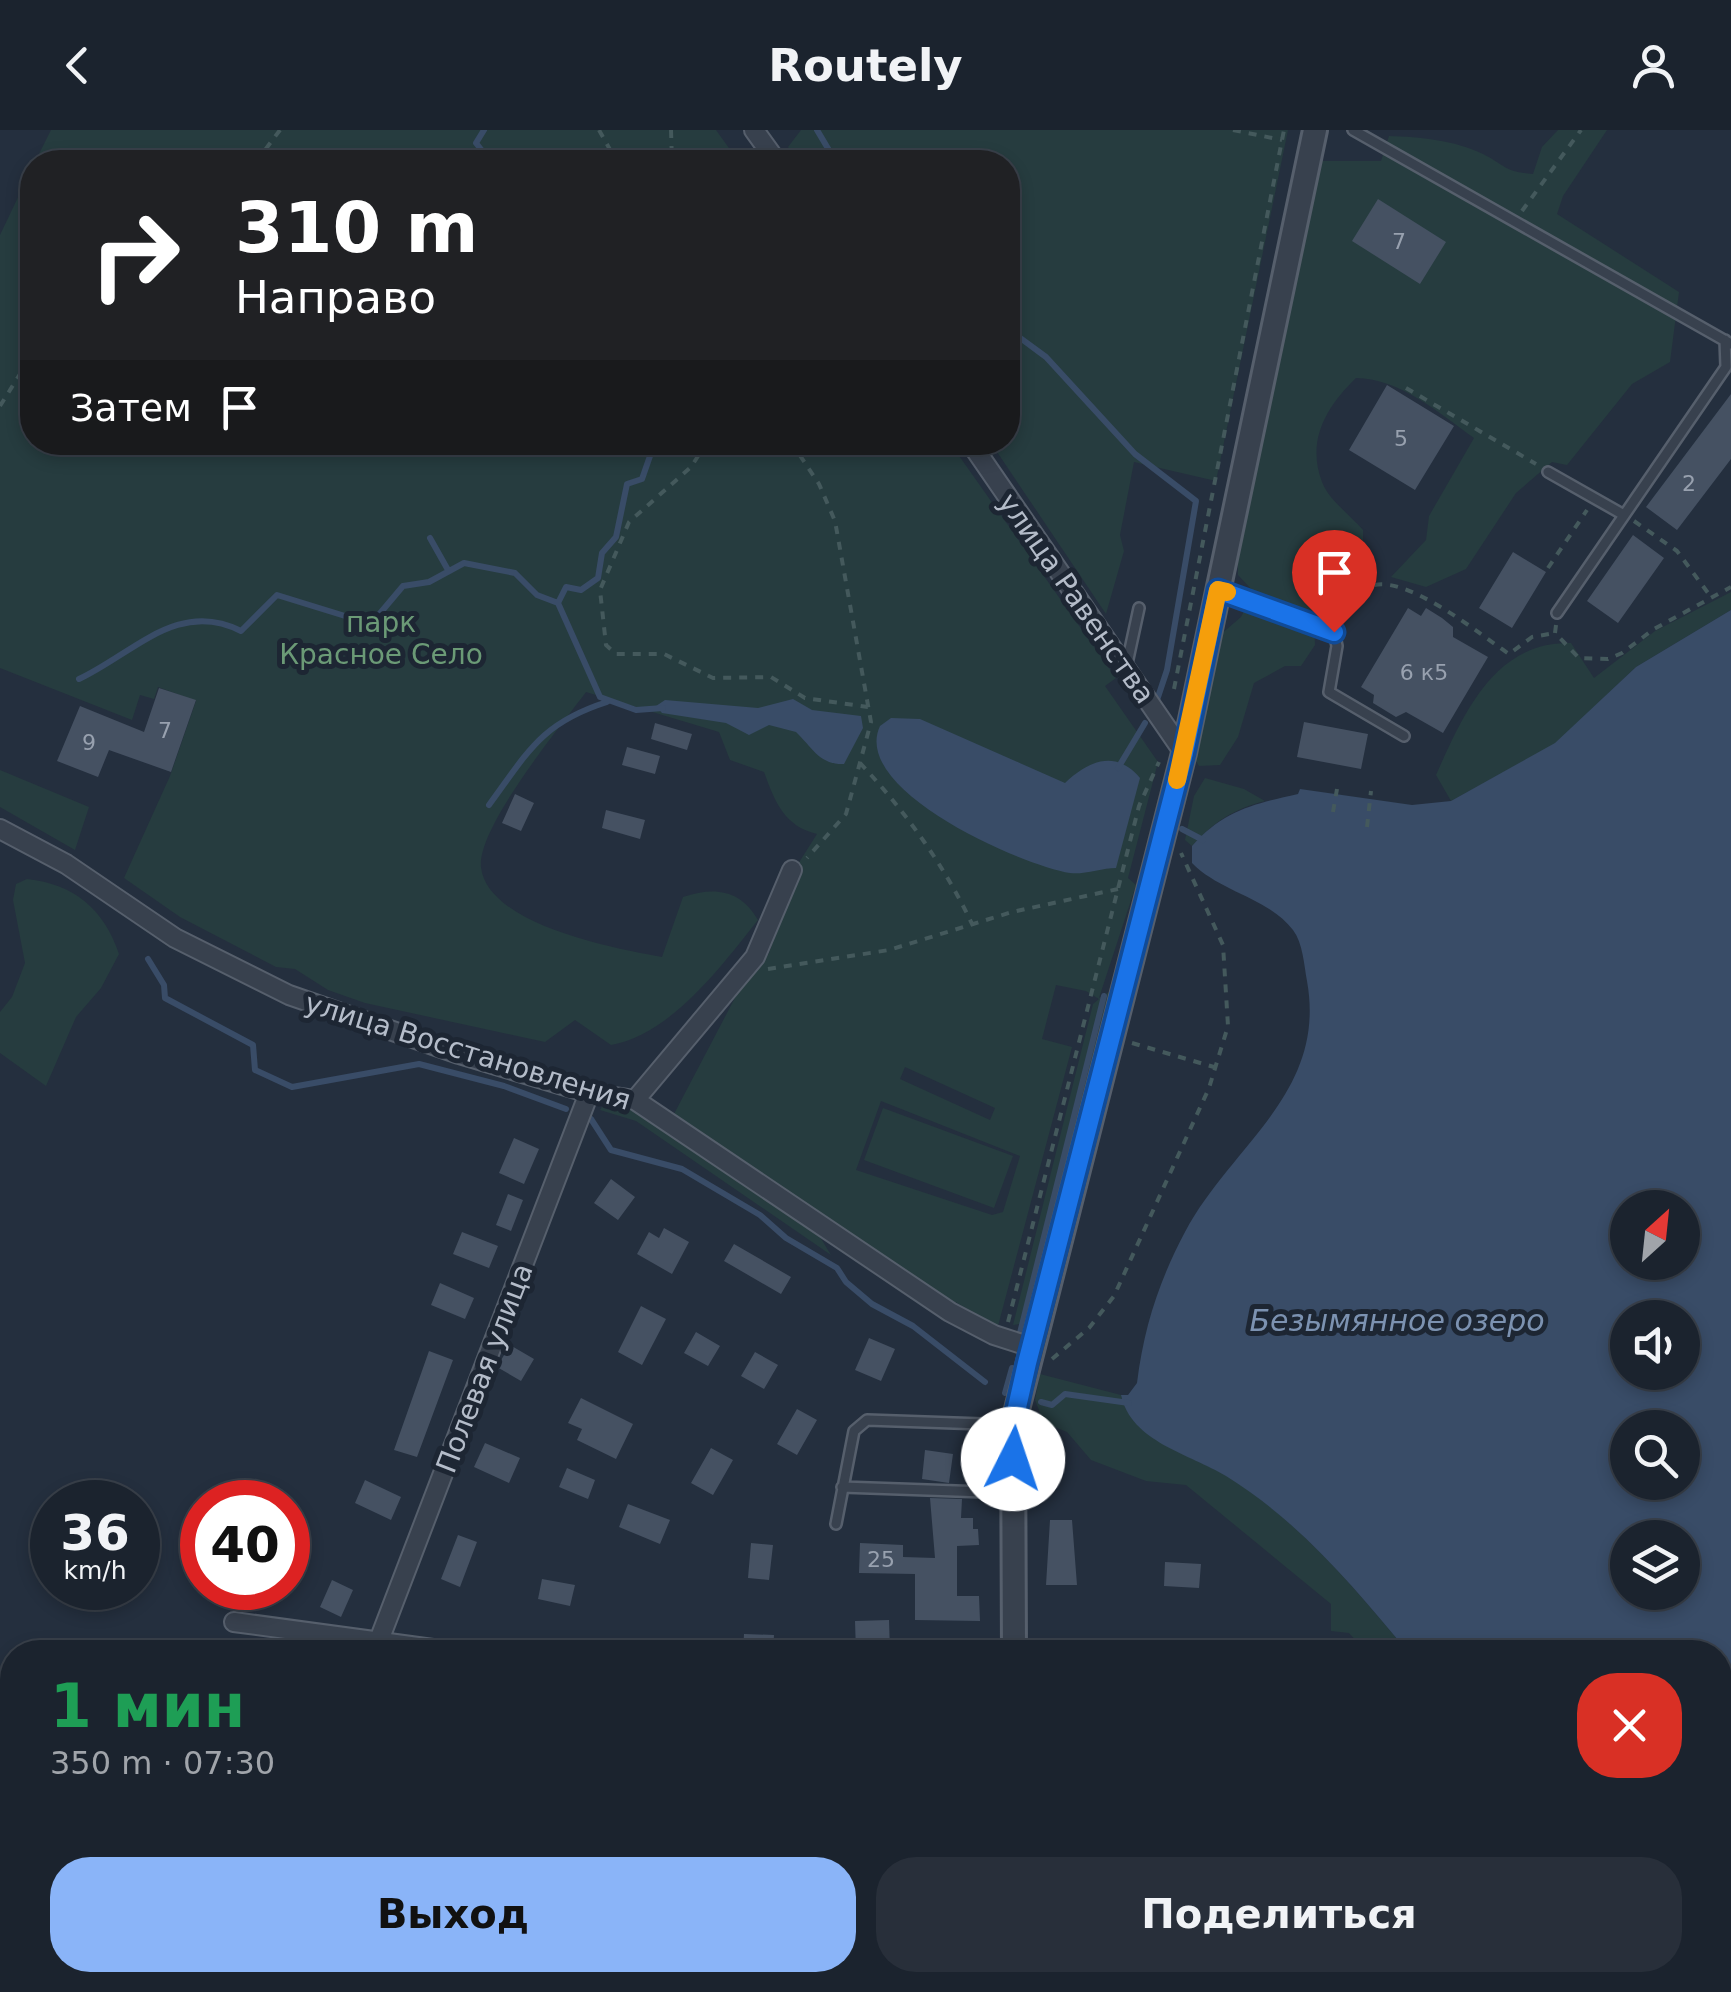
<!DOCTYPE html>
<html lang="ru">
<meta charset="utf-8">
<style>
:root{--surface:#1b232e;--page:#282f3a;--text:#f1f3f6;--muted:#a0a4aa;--line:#39404a;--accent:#8ab4f8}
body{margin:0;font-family:"DejaVu Sans",sans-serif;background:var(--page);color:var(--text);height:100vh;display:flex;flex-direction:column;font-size:38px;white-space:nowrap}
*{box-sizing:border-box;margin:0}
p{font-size:32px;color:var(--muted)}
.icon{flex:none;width:55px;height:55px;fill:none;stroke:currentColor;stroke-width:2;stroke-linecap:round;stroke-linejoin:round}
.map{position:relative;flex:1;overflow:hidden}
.drawer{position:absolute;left:0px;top:1510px;width:1732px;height:352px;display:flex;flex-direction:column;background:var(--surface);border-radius:40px 40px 0 0;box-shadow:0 5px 15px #0003,0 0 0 2px var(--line)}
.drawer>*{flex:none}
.top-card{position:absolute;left:20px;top:20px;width:1000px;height:305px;border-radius:40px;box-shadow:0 5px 15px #0003,0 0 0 2px var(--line);background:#202124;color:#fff;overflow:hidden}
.needle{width:65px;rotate:27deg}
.buttons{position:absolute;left:1610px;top:1060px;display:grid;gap:20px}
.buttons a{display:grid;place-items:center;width:90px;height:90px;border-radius:50%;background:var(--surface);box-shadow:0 5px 15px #0003,0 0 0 2px var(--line);font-size:50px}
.speed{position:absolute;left:30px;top:1350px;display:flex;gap:20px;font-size:50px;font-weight:700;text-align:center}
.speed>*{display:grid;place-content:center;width:130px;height:130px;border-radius:50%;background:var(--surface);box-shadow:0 5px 15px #0003,0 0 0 2px var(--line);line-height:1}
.speed small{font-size:25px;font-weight:400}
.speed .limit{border:15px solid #d22;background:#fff;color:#111}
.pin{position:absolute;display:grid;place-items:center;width:85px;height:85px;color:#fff;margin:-102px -42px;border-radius:50% 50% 50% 0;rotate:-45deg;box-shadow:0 0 10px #0007}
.pin .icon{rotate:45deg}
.me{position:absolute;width:110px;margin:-55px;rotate:4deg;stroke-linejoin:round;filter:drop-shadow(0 0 8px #0008)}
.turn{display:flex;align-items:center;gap:35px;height:210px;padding:0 50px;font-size:45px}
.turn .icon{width:130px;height:130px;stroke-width:2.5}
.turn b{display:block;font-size:70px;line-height:85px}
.then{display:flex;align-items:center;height:95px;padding:0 50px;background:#0003;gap:20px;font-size:38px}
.round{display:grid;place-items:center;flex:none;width:105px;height:105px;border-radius:40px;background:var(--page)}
.summary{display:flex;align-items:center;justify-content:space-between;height:170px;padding:0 50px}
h1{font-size:60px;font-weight:800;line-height:75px;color:#1e9e55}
.button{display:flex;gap:20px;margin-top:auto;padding:20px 50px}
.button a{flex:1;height:115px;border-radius:40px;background:var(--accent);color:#111;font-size:40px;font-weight:800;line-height:115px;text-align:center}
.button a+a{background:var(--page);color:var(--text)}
header{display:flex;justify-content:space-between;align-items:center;height:130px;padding:0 50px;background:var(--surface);font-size:45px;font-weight:800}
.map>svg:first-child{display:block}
.green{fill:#263c3f;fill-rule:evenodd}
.water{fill:#394c67;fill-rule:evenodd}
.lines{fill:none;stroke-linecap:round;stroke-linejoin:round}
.stream{stroke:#394c67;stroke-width:6}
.building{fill:#455162}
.service-casing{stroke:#565f6c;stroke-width:14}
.minor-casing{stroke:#565f6c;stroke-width:22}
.tertiary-casing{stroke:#565f6c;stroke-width:28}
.path{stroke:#44595c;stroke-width:4;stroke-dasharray:8 8;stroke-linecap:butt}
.service{stroke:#38414e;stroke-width:9}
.minor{stroke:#38414e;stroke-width:18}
.tertiary{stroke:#38414e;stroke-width:22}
.route-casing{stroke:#114b97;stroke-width:25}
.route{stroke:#1a73e8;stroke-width:18}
.slow{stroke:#f59e0b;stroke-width:18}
.labels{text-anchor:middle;stroke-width:10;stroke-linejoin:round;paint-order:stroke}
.number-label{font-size:22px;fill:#98a1af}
.street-label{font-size:28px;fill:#b4bcc9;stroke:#1d2633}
.park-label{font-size:28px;fill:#6b9a76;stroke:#1d2633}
.water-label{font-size:30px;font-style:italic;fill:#7c92b1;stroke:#1d2633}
</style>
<header><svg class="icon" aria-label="back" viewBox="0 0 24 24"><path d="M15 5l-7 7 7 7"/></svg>Routely<svg class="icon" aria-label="person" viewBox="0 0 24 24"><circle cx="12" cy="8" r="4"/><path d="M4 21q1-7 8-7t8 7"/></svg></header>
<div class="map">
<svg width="1731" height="1862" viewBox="0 0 1731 1862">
<rect width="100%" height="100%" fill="#242f3e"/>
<path class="green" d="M51 0H716L739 32H35Z
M801 0H1288L1216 351 1134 332 1120 405 1124 421 1106 484 991 313 1008 312V32H798L788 17Z
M1558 0H1607L1563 66 1557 84 1679 162 1670 232 1632 254 1567 335 1552 332 1516 363 1466 439 1426 457 1391 447 1426 410 1429 386 1474 308C1439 283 1401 249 1356 248 1327 276 1306 310 1322 352 1328 369 1351 386 1363 400V416L1313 476 1315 515 1301 536H1285L1254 553 1238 607 1220 635 1199 636 1194 628 1220 505 1241 487 1254 462 1238 445V425L1281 200 1322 31H1381L1389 6C1420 7 1454 10 1483 24 1506 36 1505 42 1533 44L1542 17Z
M32 38V312L950 313 1116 548 1105 556 1158 632 1128 748 1136 755 1099 868 1109 862 1025 1193 1013 1195 1093 874 1099 869 1086 861 1056 855 1042 909 1072 917 998 1196 939 1163 674 984 737 864 769 823 798 734 817 704C784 696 775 672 764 642L730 630 719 602 586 562C561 596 477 697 481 737 487 795 617 819 662 827L683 767C715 756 741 760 758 790 722 835 672 904 611 915L575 890 545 912 365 873 328 860 295 839 276 837 180 787 124 748 170 646 196 571 158 557 154 569 140 565 132 590 0 538V105ZM905 937 995 978 990 990 900 949ZM881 971 1020 1026 1003 1082 992 1085 856 1040Z
M1731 462V480L1636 537 1555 614 1451 671 1436 645C1463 585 1494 511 1571 513L1594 548 1655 501Z
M0 640 89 677 75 720 0 677Z
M1205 648 1244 659 1265 671C1233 679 1214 692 1192 716L1185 710 1194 666Z
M27 749C74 754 104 779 119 824L101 858 76 887 46 956 0 923V882L12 867 25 833 13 770 16 754Z
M603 975H630L814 1097 831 1125 636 991 600 980Z
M883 978 1013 1026 994 1078 864 1030Z
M1040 1244 1121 1265C1132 1311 1191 1324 1227 1346 1299 1391 1355 1458 1408 1522H1366L1349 1503 1331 1501V1474L1186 1355 1146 1351 1091 1330 1067 1302 1044 1293 1035 1270Z"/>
<path class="water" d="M1731 480V1862H1434L1433 1850H1720V1522H1408C1355 1458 1299 1391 1226 1346 1190 1324 1131 1312 1121 1265H1128L1137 1253C1144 1197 1159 1151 1185 1102 1232 1014 1327 963 1307 851 1304 835 1303 813 1293 800 1269 768 1220 762 1192 733V716C1223 681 1253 674 1298 664L1300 659 1412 675 1451 671 1555 613 1636 537ZM1628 1078H1682V1132H1628ZM1628 1188H1682V1242H1628ZM1628 1298H1682V1352H1628ZM1628 1408H1682V1462H1628Z
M793 569 812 580 861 586 863 598 844 634C819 635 812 617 796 602L769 595 749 605 726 593 662 583 656 576 665 570 758 578Z
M891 588 920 589 1065 653C1088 631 1116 619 1140 648L1116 738C1102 738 1083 745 1070 743 1021 735 850 660 880 596Z"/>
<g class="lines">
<path class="stream" d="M817 0 836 32
M483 32 487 27 476 13 484 0
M1008 199 1046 227 1135 324 1196 371 1167 540 1156 573
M645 312 650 326 642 349 627 354 616 407 602 423 598 448 581 460 566 457 558 473 600 567 636 580 663 578
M430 408 448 440
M79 549C134 523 178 469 241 501L277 465 371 494 403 456 429 452 464 433 515 443 537 465 558 473
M1118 638 1145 593
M489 675C528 622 541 593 607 572
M1182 699 1203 710
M148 829 164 855 165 868 253 915 255 940 292 957 419 934 504 956 566 979
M591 989 611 1020 682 1039 760 1085 786 1108 837 1138 846 1152 872 1174 913 1196 985 1252
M1020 1203 1104 866
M1005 1263 1012 1238
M1041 1272 1052 1275 1065 1264 1129 1273"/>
</g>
<path class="building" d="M1378 69 1446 112 1420 154 1352 111Z
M1387 255 1454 296 1415 360 1349 320Z
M1731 264V329L1677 400 1646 377Z
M1633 405 1664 428 1618 493 1587 471Z
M1513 422 1546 442 1512 498 1479 478Z
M1408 478 1421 486 1426 478 1442 488 1453 497V507L1488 527 1443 603 1406 582 1396 587 1373 573 1374 565 1361 557Z
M159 558 196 570 171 642 109 620 98 647 57 631 80 576 144 602Z
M1304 592 1368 604 1361 639 1297 627Z
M655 593 692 604 687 620 651 609Z
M627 617 660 626 655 644 622 635Z
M515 664 534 673 521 701 502 693Z
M606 680 645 690 640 709 602 698Z
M514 1008 539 1019 524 1054 499 1043Z
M611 1049 635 1067 618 1090 594 1073Z
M508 1064 523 1070 511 1101 496 1095Z
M664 1098 689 1112 672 1144 637 1124 649 1102 659 1108Z
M462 1102 498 1116 489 1138 453 1124Z
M734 1114 791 1147 781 1164 724 1131Z
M440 1153 474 1168 465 1189 431 1175Z
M641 1176 666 1189 642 1235 618 1222Z
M696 1202 720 1216 708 1236 684 1223Z
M869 1208 895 1219 881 1251 855 1240Z
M510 1215 534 1229 521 1251 497 1237Z
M429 1221 453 1230 417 1327 394 1320Z
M755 1222 778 1235 764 1259 741 1246Z
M581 1268 633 1294 616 1329 577 1310 582 1299 568 1293Z
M797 1279 817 1290 797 1325 777 1314Z
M485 1313 520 1328 509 1353 474 1337Z
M711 1318 733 1330 713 1365 691 1353Z
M925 1320 953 1324 949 1353 922 1349Z
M567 1338 595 1350 588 1369 559 1357Z
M365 1350 401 1367 391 1390 355 1373Z
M930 1368 962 1369 961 1388H973V1399H978L979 1415 957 1416V1466H979L980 1491 915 1490V1444L859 1443 860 1413 903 1415V1427L935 1428Z
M628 1374 670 1390 660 1414 619 1397Z
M1050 1390H1072L1077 1455H1046Z
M458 1405 477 1412 460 1457 441 1449Z
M751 1413 773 1415 769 1450 748 1448Z
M1165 1432 1201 1434 1199 1458 1164 1456Z
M542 1449 575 1455 570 1476 538 1469Z
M332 1450 353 1460 341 1487 320 1477Z
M889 1490 890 1522H856L855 1491Z
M744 1504 774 1505 773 1522H743Z"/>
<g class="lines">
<defs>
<path id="service" d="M1353 0 1731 214
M1548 342 1624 385
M1221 460 1334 502 1337 516 1329 562 1404 606
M1557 483 1726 237 1725 210
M1126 538 1139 478
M842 1357 1013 1363
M836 1394 854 1301 867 1290 1012 1295"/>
<path id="minor" d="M754 0 777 32
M970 312 1184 623
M0 699 66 734 175 808 289 865 459 924 589 963 635 970 950 1182 994 1205 1031 1217
M635 970 755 827 792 740
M234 1492 455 1522
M378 1513 589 963
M674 1862 676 1850"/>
<path id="tertiary" d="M1014 1522 1013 1295 1184 623 1315 0
M1020 1850V1862"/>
</defs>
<use href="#service" class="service-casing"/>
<use href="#minor" class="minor-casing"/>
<use href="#tertiary" class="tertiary-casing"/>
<path class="path" d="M599 0 617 32
M671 0 672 32
M1233 0 1282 10
M256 32 280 0
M1522 81 1581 0
M1406 258 1536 334
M0 276 32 225
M707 312 691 337 629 392 600 460 606 515 616 524H664L713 548 771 547 805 568 868 577
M791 312 819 354 835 391 871 592 846 684 807 728
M1634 391 1677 421 1711 467
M1548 438 1587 380
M1343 490C1350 481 1358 464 1367 458 1400 438 1482 506 1509 524L1532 507 1555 503
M1556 495 1555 503 1579 528 1608 529 1622 523 1654 499 1731 457
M1174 559 1284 0
M860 633C905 681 945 736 973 796
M1333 682 1337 659
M1367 697 1371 661
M768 839 889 820 1012 782 1118 759
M1132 913 1214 937
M1008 1192 1139 676 1159 632
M1052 1229 1089 1198 1114 1166 1209 958 1228 896 1223 815 1181 723"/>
<use href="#service" class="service"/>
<use href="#minor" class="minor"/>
<use href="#tertiary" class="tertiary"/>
</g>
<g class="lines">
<defs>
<path id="route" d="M1013 1329V1295L1027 1233 1184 623 1218 460 1334 502"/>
</defs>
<use href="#route" class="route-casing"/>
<use href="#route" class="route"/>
<path class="slow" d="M1177 650 1218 460 1227 462"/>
</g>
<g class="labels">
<g class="number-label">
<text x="1399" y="119">7</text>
<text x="1401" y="316">5</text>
<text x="1689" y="361">2</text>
<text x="1424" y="550">6 к5</text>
<text x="165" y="608">7</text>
<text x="89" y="620">9</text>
<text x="881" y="1437">25</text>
</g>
<g class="street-label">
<text transform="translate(1077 468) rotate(55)" y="10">улица Равенства</text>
<text transform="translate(468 921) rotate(17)" y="10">улица Восстановления</text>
<text transform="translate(484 1238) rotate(-69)" y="10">Полевая улица</text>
</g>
<g class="park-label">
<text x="381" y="502">парк<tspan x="381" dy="32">Красное Село</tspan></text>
</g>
<g class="water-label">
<text x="1397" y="1201">Безымянное озеро</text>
</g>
</g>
</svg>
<div class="buttons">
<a><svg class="needle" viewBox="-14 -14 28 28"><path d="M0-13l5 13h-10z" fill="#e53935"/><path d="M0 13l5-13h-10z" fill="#a0a4aa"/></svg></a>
<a><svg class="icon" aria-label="sound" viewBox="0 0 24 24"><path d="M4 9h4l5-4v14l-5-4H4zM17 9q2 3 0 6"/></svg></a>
<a><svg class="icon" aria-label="search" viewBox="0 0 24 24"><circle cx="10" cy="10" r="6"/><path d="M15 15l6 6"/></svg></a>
<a><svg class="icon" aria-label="layers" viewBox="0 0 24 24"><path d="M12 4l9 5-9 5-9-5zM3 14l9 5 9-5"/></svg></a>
</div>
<div class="speed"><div>36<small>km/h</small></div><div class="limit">40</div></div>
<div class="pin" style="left:1334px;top:502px;background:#d93025"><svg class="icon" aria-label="arrive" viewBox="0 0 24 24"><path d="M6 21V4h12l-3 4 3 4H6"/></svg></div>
<svg class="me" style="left:1013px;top:1329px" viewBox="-20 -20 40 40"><circle r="19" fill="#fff"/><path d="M0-13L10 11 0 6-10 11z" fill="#1a73e8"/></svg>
<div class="top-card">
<div class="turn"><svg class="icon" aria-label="right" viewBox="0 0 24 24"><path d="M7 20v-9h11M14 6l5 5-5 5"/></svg><div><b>310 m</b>Направо</div></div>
<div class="then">Затем<svg class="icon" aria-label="arrive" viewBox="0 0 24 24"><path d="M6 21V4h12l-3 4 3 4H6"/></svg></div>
</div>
<section class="drawer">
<div class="summary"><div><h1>1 мин</h1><p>350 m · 07:30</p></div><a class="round" style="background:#d93025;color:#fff"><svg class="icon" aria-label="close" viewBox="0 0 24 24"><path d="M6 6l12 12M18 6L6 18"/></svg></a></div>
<div class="button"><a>Выход</a><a>Поделиться</a></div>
</section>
</div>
